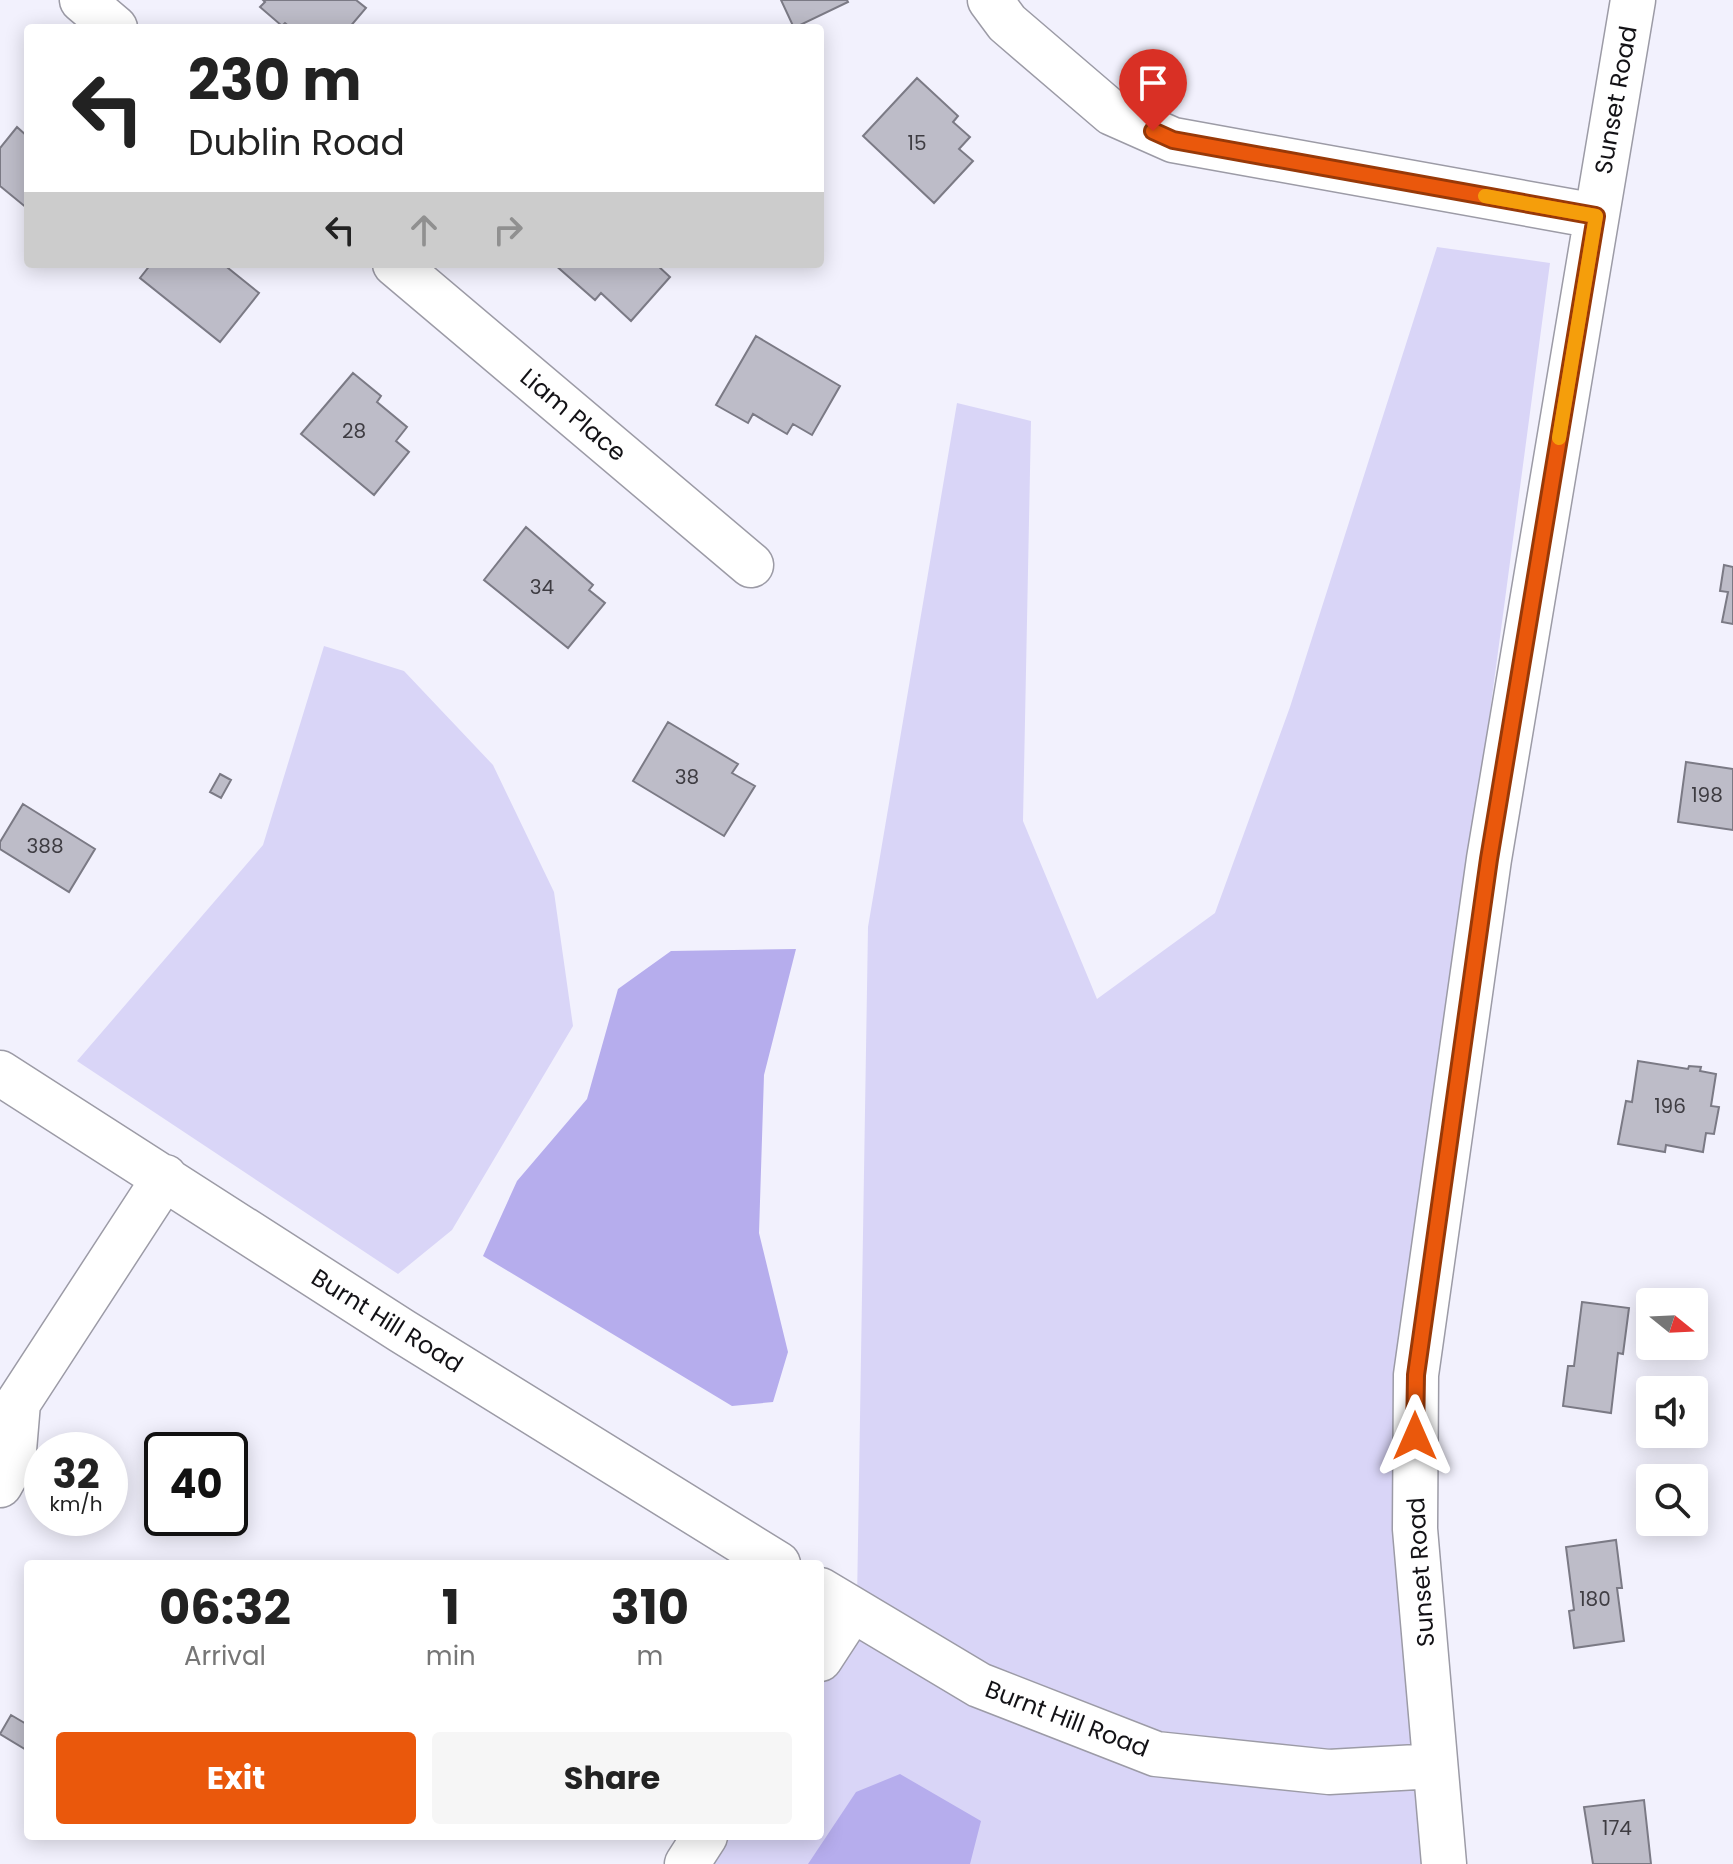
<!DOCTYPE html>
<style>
:root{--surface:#fff;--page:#f6f6f6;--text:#222;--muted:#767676;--accent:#ea580c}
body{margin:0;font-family:Poppins,sans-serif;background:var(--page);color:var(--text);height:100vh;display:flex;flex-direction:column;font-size:30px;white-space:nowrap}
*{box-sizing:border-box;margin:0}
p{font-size:26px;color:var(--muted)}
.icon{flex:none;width:44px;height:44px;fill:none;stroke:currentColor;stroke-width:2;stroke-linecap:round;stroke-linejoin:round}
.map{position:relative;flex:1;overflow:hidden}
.details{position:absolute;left:24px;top:1560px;width:800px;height:280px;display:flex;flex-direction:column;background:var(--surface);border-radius:8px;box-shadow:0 4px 20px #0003}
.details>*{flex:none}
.hud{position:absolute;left:24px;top:24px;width:800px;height:244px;border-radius:8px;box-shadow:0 4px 20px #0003;background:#fff;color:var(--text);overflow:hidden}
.needle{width:52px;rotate:108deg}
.tools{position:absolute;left:1636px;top:1288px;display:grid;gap:16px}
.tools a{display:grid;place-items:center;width:72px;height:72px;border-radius:8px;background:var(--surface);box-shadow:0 4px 20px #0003;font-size:40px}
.speed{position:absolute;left:24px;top:1432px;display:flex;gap:16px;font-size:40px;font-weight:700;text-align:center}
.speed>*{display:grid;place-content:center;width:104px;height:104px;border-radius:50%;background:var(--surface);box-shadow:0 4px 20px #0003;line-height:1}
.speed small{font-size:20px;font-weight:400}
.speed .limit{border:4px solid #111;border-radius:12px;background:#fff;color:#111}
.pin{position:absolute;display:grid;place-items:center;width:68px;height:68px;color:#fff;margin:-82px -34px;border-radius:50% 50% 50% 0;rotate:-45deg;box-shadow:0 0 8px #0007}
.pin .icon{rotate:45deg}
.me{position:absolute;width:88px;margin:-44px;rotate:0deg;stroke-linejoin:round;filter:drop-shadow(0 0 6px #0008)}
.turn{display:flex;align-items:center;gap:28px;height:168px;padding:0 32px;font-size:36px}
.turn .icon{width:104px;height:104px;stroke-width:2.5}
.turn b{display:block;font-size:56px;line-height:68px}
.lanes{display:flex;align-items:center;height:76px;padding:0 32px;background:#0003;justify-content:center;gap:40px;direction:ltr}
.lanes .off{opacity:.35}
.eta{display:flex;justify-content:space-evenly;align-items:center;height:136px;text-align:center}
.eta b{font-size:48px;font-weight:700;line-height:56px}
.action{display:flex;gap:16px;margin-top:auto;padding:16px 32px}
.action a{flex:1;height:92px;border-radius:8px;background:var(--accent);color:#fff;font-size:32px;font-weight:700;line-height:92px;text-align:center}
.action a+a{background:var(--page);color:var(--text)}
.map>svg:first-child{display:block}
.green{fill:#d9d5f7}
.water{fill:#b6aded}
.building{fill:#bdbcc8;stroke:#7b7a85;stroke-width:2}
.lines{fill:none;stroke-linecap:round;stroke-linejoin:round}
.minor-casing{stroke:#9c9ba6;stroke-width:47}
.minor{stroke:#fff;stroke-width:44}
.route-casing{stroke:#983908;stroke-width:20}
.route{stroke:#ea580c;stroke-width:14}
.slow{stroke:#f59e0b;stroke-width:14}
.labels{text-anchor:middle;stroke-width:7;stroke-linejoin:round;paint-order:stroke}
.number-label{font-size:20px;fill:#3e3c42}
.street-label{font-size:24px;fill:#131216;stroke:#fff}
</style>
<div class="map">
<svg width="1733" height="1864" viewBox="0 0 1733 1864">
<rect width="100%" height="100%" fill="#f2f1fd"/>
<path class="green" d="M1437 247 1550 263 1404 1355 1439 1864H689L707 1836H820V1660L857 1602 868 927 957 403 1031 421 1023 821 1097 999 1215 913 1290 707Z
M324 646 404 671 493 765 554 892 573 1026 452 1230 398 1274 77 1061 263 845Z"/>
<path class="water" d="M796 949 764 1075 759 1233 788 1352 773 1402 732 1406 483 1256 517 1181 587 1099 618 989 671 951Z
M900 1774 981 1821 970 1864H808L856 1792Z"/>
<path class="building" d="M263 0H356L366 8 349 28H291L285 23 282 26 260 7 265 2Z
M781 0H847L848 2 794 28Z
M917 78 958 116 953 122 970 137 959 149 973 161 934 203 863 136Z
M17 127 28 137V209L0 186V148Z
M151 264H223L259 293 220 342 140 278Z
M554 264H656L670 277 631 321 601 293 595 300Z
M756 336 840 386 812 435 793 424 787 434 753 414 748 423 716 405Z
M353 373 381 396 377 402 407 427 396 441 409 452 374 495 301 434Z
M526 527 593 585 589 590 605 603 568 648 484 580Z
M1724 565 1733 567V624L1722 622 1728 592 1720 591Z
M668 722 738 764 732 773 755 786 724 836 633 781Z
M1686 762 1733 769V830L1678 822Z
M220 774 231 780 221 798 210 792Z
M23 804 95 849 69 892 0 849V842Z
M1638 1061 1688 1069 1689 1066 1701 1067 1700 1071 1716 1074 1711 1106 1719 1107 1714 1134 1706 1133 1703 1152 1666 1145 1665 1152 1618 1144 1626 1101 1632 1102Z
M1582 1302 1629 1308 1623 1354 1618 1353 1611 1413 1563 1406 1568 1366H1574Z
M1616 1540 1622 1588H1617L1624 1641 1574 1648 1569 1611 1574 1610 1566 1547Z
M11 1715 28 1725V1751L0 1734Z
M1644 1800 1651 1864H1593L1584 1807Z"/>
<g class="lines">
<defs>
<path id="minor" d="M82 0 115 28
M990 0 1007 23 1112 113 1173 140 1596 216
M395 264 751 565
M0 1073 402 1331 778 1564
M0 1485 13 1462 18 1403 165 1177
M820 1590 979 1685 1156 1754 1329 1772 1435 1766
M820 1659 852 1610
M687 1864 705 1836
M1444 1864 1415 1529 1416 1375 1489 859 1633 0"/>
</defs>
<use href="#minor" class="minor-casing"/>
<use href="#minor" class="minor"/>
</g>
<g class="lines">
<defs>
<path id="route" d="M1153 131 1173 140 1596 216 1489 859 1416 1375 1415 1436"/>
</defs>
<use href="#route" class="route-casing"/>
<use href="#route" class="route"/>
<path class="slow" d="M1485 196 1596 216 1559 438"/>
</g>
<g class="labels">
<g class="number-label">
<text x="917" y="150">15</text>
<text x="354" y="438">28</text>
<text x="542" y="594">34</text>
<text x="687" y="784">38</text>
<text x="1707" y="802">198</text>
<text x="45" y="853">388</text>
<text x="1670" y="1113">196</text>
<text x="1595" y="1606">180</text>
<text x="1617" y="1835">174</text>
</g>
<g class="street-label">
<text transform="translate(1616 100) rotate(-80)" y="8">Sunset Road</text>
<text transform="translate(573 415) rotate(40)" y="8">Liam Place</text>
<text transform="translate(387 1321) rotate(32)" y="8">Burnt Hill Road</text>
<text transform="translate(1421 1572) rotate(-94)" y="8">Sunset Road</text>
<text transform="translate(1067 1719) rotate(21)" y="8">Burnt Hill Road</text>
</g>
</g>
</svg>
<div class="tools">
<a><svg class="needle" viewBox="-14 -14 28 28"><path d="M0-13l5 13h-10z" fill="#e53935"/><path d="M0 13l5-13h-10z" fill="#767676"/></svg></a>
<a><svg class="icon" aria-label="sound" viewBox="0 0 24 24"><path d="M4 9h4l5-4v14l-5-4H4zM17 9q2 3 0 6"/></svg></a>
<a><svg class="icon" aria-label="search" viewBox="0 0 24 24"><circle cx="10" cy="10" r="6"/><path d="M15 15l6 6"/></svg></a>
</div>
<div class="speed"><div>32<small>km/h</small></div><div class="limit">40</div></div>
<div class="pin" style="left:1153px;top:131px;background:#d93025"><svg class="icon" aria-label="arrive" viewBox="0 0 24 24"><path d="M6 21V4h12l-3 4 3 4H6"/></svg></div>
<svg class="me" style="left:1415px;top:1436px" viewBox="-20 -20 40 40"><path d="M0-17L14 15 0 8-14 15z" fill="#ea580c" stroke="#fff" stroke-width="4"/></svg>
<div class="hud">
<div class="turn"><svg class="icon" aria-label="left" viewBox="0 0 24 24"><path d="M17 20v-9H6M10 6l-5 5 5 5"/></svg><div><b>230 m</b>Dublin Road</div></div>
<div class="lanes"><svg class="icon" aria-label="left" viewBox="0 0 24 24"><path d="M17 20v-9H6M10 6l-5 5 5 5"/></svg><svg class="icon off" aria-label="ahead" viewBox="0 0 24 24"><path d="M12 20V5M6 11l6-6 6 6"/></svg><svg class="icon off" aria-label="right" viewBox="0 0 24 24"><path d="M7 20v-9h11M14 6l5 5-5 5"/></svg></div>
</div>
<section class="details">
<div class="eta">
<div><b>06:32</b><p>Arrival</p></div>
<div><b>1</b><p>min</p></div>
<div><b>310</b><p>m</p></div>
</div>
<div class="action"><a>Exit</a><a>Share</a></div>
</section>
</div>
